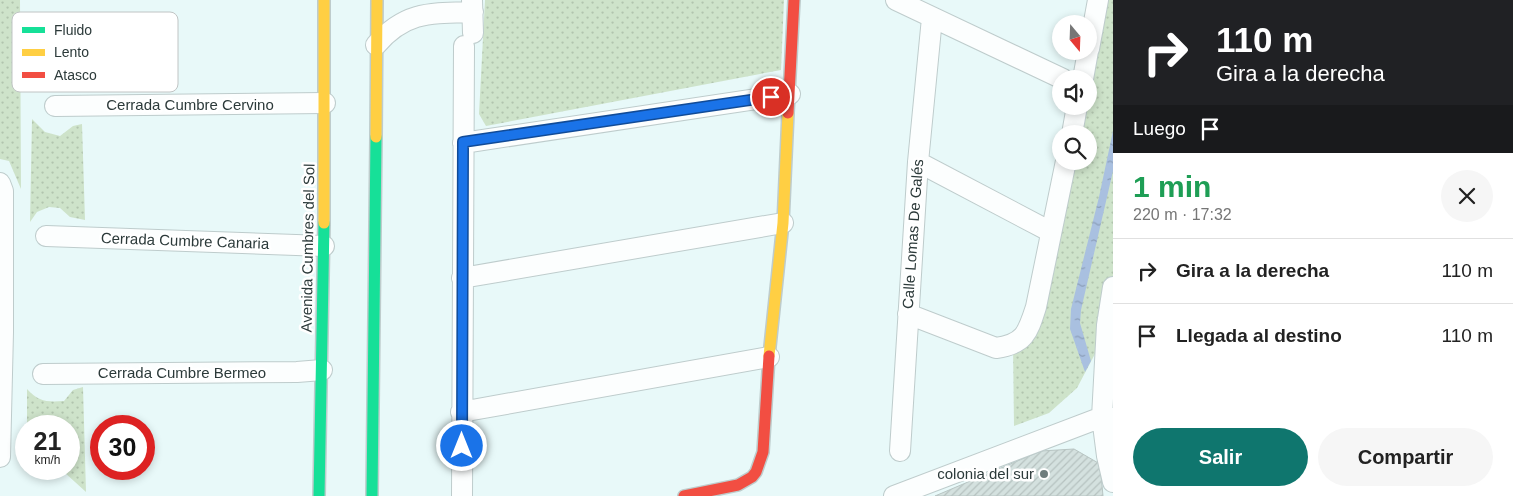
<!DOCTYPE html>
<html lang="es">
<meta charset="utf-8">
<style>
:root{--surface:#fff;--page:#f6f6f6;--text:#222;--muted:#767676;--line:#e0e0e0;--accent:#0f766e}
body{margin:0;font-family:Helvetica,sans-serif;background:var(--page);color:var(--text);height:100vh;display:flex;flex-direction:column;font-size:19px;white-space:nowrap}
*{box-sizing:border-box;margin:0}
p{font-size:16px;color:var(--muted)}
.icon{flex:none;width:28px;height:28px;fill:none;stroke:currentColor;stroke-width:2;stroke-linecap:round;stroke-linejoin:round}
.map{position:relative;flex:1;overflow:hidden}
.side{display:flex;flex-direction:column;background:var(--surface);width:400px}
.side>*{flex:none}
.banner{background:#202124;color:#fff;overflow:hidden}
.needle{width:32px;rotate:161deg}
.controls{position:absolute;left:1052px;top:15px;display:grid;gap:10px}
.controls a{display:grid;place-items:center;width:45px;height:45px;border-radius:50%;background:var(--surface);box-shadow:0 2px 8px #0003;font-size:25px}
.speed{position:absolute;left:15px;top:415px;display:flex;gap:10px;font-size:25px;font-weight:700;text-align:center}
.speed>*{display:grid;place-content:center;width:65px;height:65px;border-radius:50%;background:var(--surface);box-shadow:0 2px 8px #0003;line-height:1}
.speed small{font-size:12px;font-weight:400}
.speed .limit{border:8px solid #d22;background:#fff;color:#111}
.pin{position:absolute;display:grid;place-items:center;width:42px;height:42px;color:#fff;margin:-21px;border:2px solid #fff;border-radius:50%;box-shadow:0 1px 5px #0007}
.me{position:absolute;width:55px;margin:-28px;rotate:0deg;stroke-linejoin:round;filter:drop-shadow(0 0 4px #0008)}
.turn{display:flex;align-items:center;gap:18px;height:105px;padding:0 20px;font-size:22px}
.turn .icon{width:65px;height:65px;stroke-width:2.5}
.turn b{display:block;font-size:35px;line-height:42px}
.then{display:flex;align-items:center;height:48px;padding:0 20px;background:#0003;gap:10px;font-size:19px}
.round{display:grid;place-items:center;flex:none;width:52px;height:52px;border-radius:26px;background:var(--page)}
.overview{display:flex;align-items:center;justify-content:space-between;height:85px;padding:0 20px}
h1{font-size:30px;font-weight:700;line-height:38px;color:#1e9e55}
.button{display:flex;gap:10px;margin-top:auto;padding:10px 20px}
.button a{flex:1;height:58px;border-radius:30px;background:var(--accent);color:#fff;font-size:20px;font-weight:700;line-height:58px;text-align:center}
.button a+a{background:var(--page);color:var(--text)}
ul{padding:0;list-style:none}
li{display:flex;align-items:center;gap:15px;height:65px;padding:0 20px;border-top:1px solid var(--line)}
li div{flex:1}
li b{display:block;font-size:19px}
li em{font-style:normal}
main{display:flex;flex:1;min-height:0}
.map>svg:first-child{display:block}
.grass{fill:url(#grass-dots)}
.water{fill:url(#water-ripples)}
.building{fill:url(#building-hatch);stroke:#b8c5c3}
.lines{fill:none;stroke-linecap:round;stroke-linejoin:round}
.street-casing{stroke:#becccc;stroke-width:22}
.fast-casing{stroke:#becccc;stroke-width:14}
.slow-casing{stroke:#becccc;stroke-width:14}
.jam-casing{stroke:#becccc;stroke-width:14}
.street{stroke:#fcfefe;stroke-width:20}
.fast{stroke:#16e098;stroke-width:11}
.slow{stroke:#ffcf43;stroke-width:11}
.jam{stroke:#f24e42;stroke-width:11}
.route-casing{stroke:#114b97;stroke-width:12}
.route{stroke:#1a73e8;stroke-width:9}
.poi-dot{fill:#6e7d7d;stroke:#fff;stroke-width:2}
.labels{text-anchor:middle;stroke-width:5;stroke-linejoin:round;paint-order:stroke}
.street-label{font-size:15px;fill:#2c3a3a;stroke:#fff}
.poi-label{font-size:15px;fill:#2c3a3a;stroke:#fff;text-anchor:end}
.key{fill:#fff;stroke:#c0c4c4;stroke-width:1}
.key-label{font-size:14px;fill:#2c3a3a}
</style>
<main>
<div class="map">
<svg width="1113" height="496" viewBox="0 0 1113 496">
<defs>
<pattern id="grass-dots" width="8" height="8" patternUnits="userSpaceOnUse" patternTransform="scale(1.25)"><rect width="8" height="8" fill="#cee3ca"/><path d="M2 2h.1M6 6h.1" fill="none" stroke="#b1c4ae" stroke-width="1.8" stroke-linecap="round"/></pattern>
<pattern id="water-ripples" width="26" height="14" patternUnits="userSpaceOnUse" patternTransform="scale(1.25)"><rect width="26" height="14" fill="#a9c0e0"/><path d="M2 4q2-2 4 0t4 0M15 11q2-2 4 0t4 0" fill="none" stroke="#8a9db7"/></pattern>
<pattern id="building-hatch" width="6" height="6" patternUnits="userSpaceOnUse" patternTransform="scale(1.25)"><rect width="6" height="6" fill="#d4e1df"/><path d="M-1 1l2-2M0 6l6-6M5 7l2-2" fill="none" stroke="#b6c2c0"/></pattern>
</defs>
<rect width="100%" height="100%" fill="#e8f9f9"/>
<path class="grass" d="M0 0H20L21 189 9 161 0 159Z
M485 0H784L781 70 486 126 479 114Z
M1098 0H1113V287L1096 352 1077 388 1049 413 1014 426 1013 344 1028 330 1066 161H1089V134H1072L1077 106H1089V79Z
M32 119 45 132 60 136 73 126 82 124 85 220 70 217 60 208 49 207 37 212 30 222Z
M83 387 86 492 64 472 55 469H69V426H27V389C39 402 47 402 64 401L73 390Z"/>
<path class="water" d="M1113 131V171L1081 310 1080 323 1091 361 1085 372 1070 329 1071 309 1099 197Z"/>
<path class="building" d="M1074 449 1100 464 1103 496H935L1041 451Z"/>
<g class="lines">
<defs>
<path id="street" d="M472 0 473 33
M896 0 1063 79
M376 45C405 11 431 13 473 12
M1089 49 1098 0
M1083 79 1088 51
M55 106 325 103
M1072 134 1077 106
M463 143 790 94
M918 162 1051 232
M0 183 3 191V332L0 457
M46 236 324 246
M462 278 783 223
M1113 287 1107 325 1102 417 1107 456 1113 482
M908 314 996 348C1025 344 1028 332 1036 307L1066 161
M43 374 297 372 322 370
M461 412 769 357
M900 451 918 162 932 18
M462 496 464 46
M894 496 1102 417 1113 418"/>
<path id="fast" d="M319 496 324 223
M372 496 376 137"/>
<path id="slow" d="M324 0V223
M376 137 377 0
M769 356 783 223 788 113"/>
<path id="jam" d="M788 113 794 0
M684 496 738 485 752 477 756 472 763 452 769 356"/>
</defs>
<use href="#street" class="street-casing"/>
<use href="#fast" class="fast-casing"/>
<use href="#slow" class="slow-casing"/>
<use href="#jam" class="jam-casing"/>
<use href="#street" class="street"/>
<use href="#fast" class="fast"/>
<use href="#slow" class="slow"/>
<use href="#jam" class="jam"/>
</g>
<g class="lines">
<defs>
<path id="route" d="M462 446 463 142 771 97"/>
</defs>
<use href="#route" class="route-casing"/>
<use href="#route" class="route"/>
</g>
<circle class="poi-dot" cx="1044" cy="474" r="5"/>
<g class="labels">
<g class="street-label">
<text x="190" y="110">Cerrada Cumbre Cervino</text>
<text transform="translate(913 234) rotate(-86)" y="5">Calle Lomas De Galés</text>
<text transform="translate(185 241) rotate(2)" y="5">Cerrada Cumbre Canaria</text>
<text transform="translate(308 248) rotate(-89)" y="5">Avenida Cumbres del Sol</text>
<text x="182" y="378">Cerrada Cumbre Bermeo</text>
</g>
<g class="poi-label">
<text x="1034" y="479">colonia del sur</text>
</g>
</g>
<rect x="12" y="12" width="166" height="80" rx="8" class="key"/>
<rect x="22" y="27" width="23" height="6" fill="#16e098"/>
<rect x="22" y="49" width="23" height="7" fill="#ffcf43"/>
<rect x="22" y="72" width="23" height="6" fill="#f24e42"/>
<g class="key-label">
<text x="54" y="35">Fluido</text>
<text x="54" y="57">Lento</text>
<text x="54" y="80">Atasco</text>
</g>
</svg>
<div class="controls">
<a><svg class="needle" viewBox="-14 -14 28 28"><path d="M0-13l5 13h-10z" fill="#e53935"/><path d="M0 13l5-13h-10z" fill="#767676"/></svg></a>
<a><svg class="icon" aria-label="sound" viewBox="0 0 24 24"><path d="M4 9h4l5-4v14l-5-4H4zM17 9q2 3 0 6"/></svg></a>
<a><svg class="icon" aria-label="search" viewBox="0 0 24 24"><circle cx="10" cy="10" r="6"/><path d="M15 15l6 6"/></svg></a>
</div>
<div class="speed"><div>21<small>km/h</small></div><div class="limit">30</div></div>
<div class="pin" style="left:771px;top:97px;background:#d93025"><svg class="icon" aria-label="arrive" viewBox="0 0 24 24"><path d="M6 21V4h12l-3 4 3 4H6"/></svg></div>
<svg class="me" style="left:462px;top:446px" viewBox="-20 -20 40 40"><circle r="17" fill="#1a73e8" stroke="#fff" stroke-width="3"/><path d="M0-11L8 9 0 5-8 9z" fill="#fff"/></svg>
</div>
<section class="side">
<div class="banner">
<div class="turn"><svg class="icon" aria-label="right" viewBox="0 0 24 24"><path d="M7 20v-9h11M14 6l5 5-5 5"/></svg><div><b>110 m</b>Gira a la derecha</div></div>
<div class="then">Luego<svg class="icon" aria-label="arrive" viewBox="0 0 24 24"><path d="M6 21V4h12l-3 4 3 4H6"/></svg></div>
</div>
<div class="overview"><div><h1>1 min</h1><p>220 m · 17:32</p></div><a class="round"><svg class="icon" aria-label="close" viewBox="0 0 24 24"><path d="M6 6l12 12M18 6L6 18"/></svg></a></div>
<ul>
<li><svg class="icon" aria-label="right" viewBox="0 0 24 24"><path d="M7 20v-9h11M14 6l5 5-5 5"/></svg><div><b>Gira a la derecha</b></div><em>110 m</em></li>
<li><svg class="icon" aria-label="arrive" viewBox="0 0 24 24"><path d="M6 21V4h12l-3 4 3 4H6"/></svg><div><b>Llegada al destino</b></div><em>110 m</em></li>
</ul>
<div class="button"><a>Salir</a><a>Compartir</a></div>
</section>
</main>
